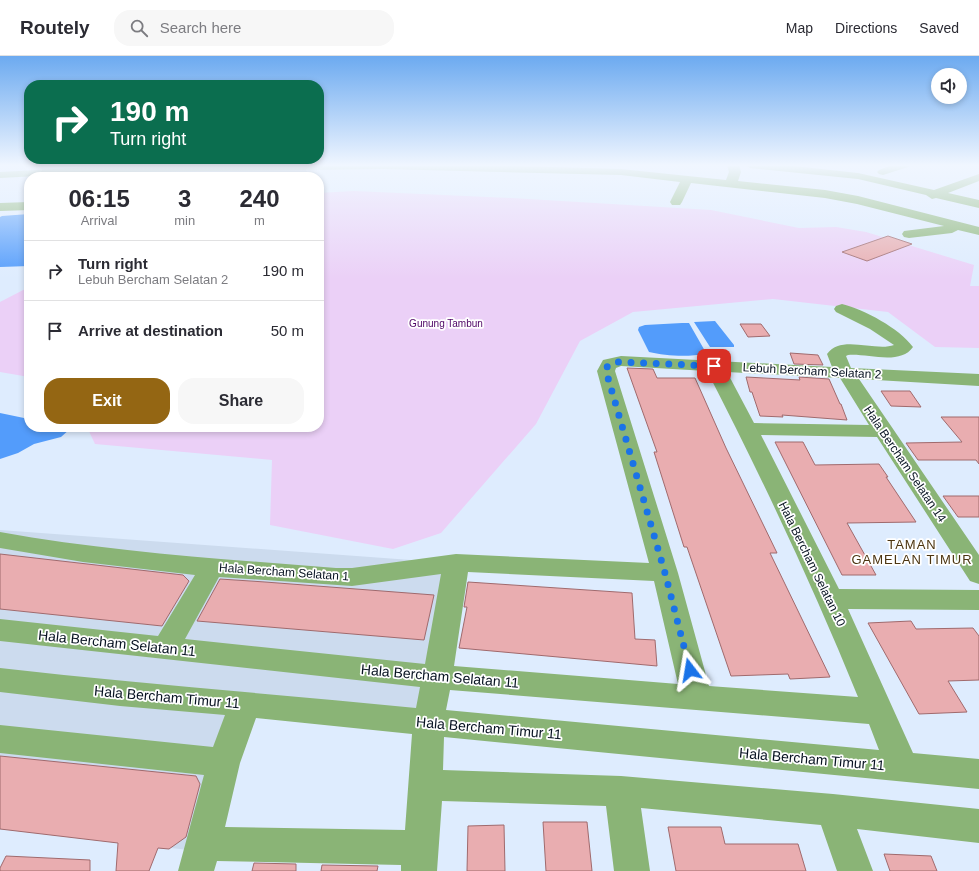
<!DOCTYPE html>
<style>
:root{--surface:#fff;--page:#f7f7f7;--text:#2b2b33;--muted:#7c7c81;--line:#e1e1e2;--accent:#946613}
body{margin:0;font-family:Arial,sans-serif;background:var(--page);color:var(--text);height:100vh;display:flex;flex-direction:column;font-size:15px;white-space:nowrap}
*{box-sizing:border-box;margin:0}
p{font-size:13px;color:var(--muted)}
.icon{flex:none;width:22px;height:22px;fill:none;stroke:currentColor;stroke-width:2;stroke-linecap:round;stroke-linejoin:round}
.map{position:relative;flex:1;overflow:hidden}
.details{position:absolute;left:24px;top:116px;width:300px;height:260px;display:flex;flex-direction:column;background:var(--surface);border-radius:16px;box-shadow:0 2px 6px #0003}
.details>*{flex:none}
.banner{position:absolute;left:24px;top:24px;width:300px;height:84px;border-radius:16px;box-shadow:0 2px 6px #0003;background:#0b6e4f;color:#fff;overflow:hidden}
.tools{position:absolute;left:931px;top:12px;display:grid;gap:8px}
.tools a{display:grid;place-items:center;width:36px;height:36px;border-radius:50%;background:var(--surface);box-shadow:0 2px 6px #0003;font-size:20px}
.pin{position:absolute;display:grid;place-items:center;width:34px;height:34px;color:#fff;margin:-17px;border-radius:8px;box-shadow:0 2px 6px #0006}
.me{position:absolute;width:44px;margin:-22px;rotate:346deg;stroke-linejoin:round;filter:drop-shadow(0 0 3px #0008)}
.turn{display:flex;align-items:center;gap:14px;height:84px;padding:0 20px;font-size:18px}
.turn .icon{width:52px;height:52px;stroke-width:2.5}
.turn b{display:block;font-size:28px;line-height:34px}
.eta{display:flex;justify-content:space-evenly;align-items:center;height:68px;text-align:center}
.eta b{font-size:24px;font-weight:700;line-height:28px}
.button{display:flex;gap:8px;margin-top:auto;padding:8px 20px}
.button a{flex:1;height:46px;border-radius:16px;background:var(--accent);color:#fff;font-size:16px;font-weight:700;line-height:46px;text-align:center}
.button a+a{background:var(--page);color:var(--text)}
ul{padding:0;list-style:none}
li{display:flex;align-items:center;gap:12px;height:60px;padding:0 20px;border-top:1px solid var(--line)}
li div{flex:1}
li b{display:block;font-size:15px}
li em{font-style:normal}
header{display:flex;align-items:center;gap:24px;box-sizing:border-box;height:56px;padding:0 20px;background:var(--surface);border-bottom:1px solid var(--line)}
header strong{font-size:19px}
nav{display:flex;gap:22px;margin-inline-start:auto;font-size:14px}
.search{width:280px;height:36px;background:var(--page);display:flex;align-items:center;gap:10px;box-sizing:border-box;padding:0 14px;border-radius:16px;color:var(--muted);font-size:15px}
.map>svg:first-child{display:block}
.built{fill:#ccdbee}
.green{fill:#ebd0f7}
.water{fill:#539cfb}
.building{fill:#e9adb0;stroke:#a06a6d}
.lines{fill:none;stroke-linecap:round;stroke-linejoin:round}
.minor{fill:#8ab476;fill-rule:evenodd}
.route{stroke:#1a73e8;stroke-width:7;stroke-dasharray:0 12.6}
.labels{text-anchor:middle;stroke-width:3.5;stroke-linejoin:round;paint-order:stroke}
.far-park-label{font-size:10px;fill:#4d0464;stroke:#fff}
.street-label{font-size:12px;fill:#071221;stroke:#fff}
.neighbourhood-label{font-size:13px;letter-spacing:1px;fill:#4c3511;stroke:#fff}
.near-street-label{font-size:14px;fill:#071221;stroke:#fff}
</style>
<header>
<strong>Routely</strong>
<div class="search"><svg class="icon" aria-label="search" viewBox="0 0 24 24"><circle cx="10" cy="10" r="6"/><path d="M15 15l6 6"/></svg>Search here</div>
<nav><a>Map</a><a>Directions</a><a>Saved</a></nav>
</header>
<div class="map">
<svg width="979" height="815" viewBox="0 0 979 815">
<rect width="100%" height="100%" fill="#deecfe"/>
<path class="built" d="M0 474 452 507 429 663 245 648 198 795 0 773Z"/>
<path class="green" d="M354 135 512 142 711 154 799 172 836 171 866 176 974 209 970 230H979V292L935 291 888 256 773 243 633 256 580 285 536 368 441 477 393 493 270 469 272 404 95 388 87 371H319V137Z
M29 231V321L0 316V246Z"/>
<path class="water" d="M29 158V210L0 211V161L2 160Z
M715 265 734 289V291H710L694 266Z
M682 267H689L705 295V298C688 301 665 300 649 296L638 274 639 271 645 269Z
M0 357 24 362 29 365V371L70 373 61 381 34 388 18 397 0 403Z"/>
<path class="building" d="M888 180 912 188 867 205 842 196Z
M740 268H761L770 280 748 281Z
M790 297 818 299 823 309 794 308Z
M627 312 653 313 657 322H695L726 392 777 497H770L830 621 790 623 788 618 731 620 687 491H684L654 396H657Z
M746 321 800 324 799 321 829 323 840 348H841L847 364 782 359 783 361 760 360 752 336H750Z
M881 335H910L921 351 891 350Z
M941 361H979V408L976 404H918L906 387 962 386Z
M775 386H803L815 409 879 408 888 421H886L916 466 847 467 876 519H842Z
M943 440H979V461H958Z
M0 498 183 519 189 525 162 570 0 553Z
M220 523 265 526 434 539 424 584 197 565Z
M468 526 632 537 635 583 655 584 657 610 459 592 467 551H464Z
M911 565 916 573 973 572 979 580V624L948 625 967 656 919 658 868 567Z
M0 700 196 720 200 728 186 781 169 793 158 792 149 815H116L118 787 0 773Z
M543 766H587L592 815H546Z
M504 769 505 815H467L468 770Z
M668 771H721L725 788H798L806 815H676Z
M884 798 931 800 937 815H890Z
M6 800 90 804V815H0V812Z
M254 807 296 808V815H252Z
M322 809 378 810 377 815H321Z"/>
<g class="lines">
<path class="minor" d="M486 109 621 113 726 124 729 116 727 109H739L741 116 738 125 825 134 858 140 979 171V179L958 174 952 177 909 182 904 181 902 178 904 175 944 170 857 148 825 142 691 127 682 146 680 149H672L670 146 680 126 621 119 384 113 110 116 0 122V116L110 110Z
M745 109H785L858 117 934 134 979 118V125L948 137 979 144V152L936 142 932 143 926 139 858 123 750 112Z
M892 109H909L908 111 883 119 879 118 877 116 879 114Z
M29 146V154L0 155V147Z
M842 248C865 254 899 272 913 291 900 310 867 297 848 299L846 300 851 312 979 318V330L859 323 979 499V528L970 525 877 381 761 379 839 533 979 534V554L848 553 913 697 979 703V733L444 681 443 714 621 720 833 738 979 753V787L857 773 873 815H837L821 769 641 752 650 815H614L606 750 442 745 437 815H401V809L217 805 214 815H178L204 719 0 697V669L213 691 225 659 120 650 0 636V612C138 628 277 638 416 652L420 631 0 585V563L158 580 195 519 83 506 0 492V476C111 496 223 503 336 512H352L456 498 649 507 597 315 603 304 621 300 832 311 827 298C841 278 875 296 894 289L870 273 836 256 834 253 836 250ZM621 310 707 315C762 422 813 530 858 641L709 630 678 517 615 315 616 312ZM727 316 840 322 869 369 754 367ZM468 516 654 525 678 628 454 610ZM441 518 425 608 185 583 219 521 352 530ZM450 634 869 668 879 694 446 654ZM256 662 412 678 405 774 225 771 240 707Z"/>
</g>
<linearGradient id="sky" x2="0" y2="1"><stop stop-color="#6caaf0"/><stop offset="0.49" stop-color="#f0f6ff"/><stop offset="1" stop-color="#f0f6ff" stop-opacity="0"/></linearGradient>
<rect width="979" height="223" fill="url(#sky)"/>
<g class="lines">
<path class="route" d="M690 614 665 517 606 315 607 311 615 306H621L714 310"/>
</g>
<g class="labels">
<g class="far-park-label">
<text x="446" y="271">Gunung Tambun</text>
</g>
<g class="street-label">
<text transform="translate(812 315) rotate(3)" y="4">Lebuh Bercham Selatan 2</text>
<text transform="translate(905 408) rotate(56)" y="4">Hala Bercham Selatan 14</text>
<text transform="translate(812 508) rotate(64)" y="4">Hala Bercham Selatan 10</text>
<text transform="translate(284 516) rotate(4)" y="4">Hala Bercham Selatan 1</text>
</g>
<g class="neighbourhood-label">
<text x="912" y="493">TAMAN<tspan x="912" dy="15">GAMELAN TIMUR</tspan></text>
</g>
<g class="near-street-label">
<text transform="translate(117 587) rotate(6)" y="5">Hala Bercham Selatan 11</text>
<text transform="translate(440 620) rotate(5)" y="5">Hala Bercham Selatan 11</text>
<text transform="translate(167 641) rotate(5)" y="5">Hala Bercham Timur 11</text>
<text transform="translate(489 672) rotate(5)" y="5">Hala Bercham Timur 11</text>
<text transform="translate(812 703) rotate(5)" y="5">Hala Bercham Timur 11</text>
</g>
</g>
</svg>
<div class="tools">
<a><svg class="icon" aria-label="sound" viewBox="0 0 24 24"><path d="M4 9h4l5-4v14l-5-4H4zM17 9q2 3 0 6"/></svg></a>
</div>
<div class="pin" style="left:714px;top:310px;background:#d93025"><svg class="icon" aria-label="arrive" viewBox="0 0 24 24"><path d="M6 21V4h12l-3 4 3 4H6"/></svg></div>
<svg class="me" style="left:690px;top:614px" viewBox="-20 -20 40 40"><path d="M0-17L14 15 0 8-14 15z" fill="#1a73e8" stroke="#fff" stroke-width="4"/></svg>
<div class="banner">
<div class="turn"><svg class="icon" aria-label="right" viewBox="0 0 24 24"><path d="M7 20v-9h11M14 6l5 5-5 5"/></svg><div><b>190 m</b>Turn right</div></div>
</div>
<section class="details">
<div class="eta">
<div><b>06:15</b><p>Arrival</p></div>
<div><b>3</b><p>min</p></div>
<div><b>240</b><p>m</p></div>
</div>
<ul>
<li><svg class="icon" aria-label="right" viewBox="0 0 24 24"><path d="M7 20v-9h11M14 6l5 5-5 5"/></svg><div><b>Turn right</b><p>Lebuh Bercham Selatan 2</p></div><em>190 m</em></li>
<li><svg class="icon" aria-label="arrive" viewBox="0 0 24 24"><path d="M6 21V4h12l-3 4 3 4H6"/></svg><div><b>Arrive at destination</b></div><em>50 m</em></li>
</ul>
<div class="button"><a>Exit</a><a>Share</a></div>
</section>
</div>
